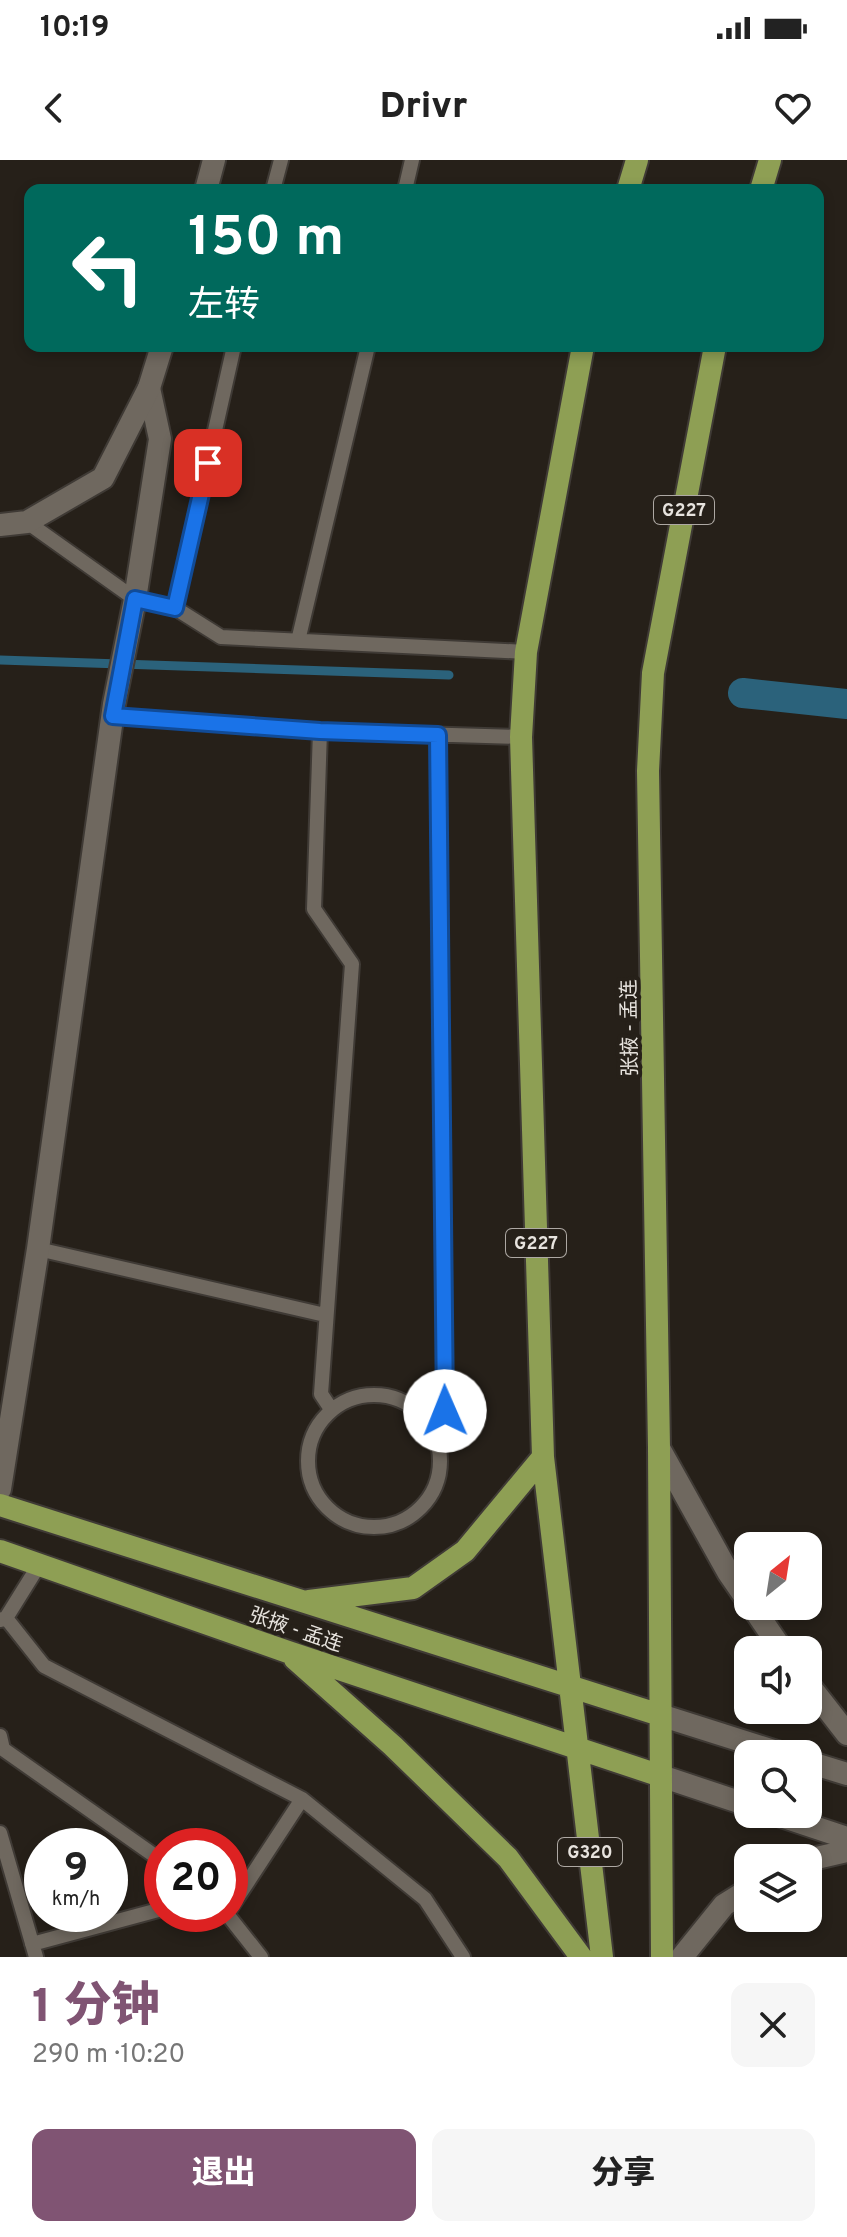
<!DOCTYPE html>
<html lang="zh">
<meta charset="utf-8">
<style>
:root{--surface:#fff;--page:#f6f6f6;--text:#222;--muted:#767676;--accent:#805473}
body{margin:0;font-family:Overpass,"Noto Sans SC",sans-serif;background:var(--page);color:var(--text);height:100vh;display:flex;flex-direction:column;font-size:30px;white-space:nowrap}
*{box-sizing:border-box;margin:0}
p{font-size:26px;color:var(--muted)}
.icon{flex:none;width:44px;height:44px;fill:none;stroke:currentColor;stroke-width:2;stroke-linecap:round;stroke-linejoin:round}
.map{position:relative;height:1797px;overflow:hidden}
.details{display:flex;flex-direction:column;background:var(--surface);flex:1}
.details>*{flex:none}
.guide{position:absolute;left:24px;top:24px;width:800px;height:168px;border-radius:16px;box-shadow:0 4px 12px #0003;background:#00695c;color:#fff;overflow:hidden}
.needle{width:52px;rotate:30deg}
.fabs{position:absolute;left:734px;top:1372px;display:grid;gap:16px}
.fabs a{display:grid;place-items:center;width:88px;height:88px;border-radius:16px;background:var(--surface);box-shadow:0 4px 12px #0003;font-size:40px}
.speed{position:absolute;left:24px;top:1668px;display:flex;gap:16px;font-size:40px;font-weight:700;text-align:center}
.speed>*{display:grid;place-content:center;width:104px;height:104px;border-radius:50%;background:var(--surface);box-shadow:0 4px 12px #0003;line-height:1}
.speed small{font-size:20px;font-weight:400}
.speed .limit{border:12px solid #d22;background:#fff;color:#111}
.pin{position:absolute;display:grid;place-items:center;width:68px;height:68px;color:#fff;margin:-34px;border-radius:16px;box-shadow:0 4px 12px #0006}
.me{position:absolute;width:88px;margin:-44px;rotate:359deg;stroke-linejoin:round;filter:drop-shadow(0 0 6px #0008)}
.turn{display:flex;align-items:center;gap:28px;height:168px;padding:0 32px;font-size:36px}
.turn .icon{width:104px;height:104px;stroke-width:2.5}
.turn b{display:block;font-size:56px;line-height:68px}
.round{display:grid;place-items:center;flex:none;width:84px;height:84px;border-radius:16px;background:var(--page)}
.head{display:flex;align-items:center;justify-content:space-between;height:136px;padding:0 32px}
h1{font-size:48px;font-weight:800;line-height:60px;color:var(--accent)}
.primary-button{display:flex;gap:16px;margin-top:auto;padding:16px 32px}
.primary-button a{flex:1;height:92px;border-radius:16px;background:var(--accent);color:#fff;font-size:32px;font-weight:800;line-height:92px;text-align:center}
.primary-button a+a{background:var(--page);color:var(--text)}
.status{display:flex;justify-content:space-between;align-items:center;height:56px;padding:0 40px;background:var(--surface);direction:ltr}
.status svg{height:22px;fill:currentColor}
header{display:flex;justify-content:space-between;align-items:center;height:104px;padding:0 32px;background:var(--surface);font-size:36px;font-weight:800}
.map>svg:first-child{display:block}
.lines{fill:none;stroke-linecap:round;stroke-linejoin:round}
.stream{stroke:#2b627b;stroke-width:9}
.canal{stroke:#2b627b;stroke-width:30}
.service-casing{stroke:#3f3a35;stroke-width:18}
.minor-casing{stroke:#3f3a35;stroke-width:26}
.secondary-casing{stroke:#3f3a35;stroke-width:26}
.trunk-casing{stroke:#3f3a35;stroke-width:26}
.service{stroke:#6f685f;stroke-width:14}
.minor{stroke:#6f685f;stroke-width:22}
.secondary{stroke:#6f685f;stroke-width:22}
.trunk{stroke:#8e9f54;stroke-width:22}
.route-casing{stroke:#114b97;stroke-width:20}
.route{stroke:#1a73e8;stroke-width:14}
.labels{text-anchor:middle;stroke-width:8;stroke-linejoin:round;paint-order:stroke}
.shield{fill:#262019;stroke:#ada8a3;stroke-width:2}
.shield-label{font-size:18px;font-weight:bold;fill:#e7e3de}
.street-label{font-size:20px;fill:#e7e3de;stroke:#262019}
</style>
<div class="status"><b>10:19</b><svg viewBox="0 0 49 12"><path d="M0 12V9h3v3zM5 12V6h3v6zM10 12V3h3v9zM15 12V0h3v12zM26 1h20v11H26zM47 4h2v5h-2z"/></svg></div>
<header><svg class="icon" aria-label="back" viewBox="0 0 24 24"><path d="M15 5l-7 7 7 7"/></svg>Drivr<svg class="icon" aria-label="heart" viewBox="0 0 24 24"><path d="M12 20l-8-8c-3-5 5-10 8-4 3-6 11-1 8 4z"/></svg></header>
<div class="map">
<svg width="847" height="1797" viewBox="0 0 847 1797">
<rect width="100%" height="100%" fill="#262019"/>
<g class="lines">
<path class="stream" d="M0 500 449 515"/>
<path class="canal" d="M743 533 847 544"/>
<defs>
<path id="service" d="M273 30 281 0
M405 30 412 0
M27 362 135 439 175 448 221 477 526 492
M175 448 234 186
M298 481 368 186
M113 556 320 571 521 577
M320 571 314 749 352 804 321 1234 331 1249
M38 1089 325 1155
M308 1301a66 66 0 1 1 132 0a66 66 0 1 1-132 0Z
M436 1275 445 1251 438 575
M6 1458 44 1506 302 1639 425 1739 463 1797
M0 1460 6 1458 39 1405
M0 1576 3 1589 162 1701
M0 1673 36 1797
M230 1749 302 1639
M227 1754 261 1797
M32 1784 162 1749"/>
<path id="minor" d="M0 1329 38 1089 114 544 135 439 160 279 149 228"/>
<path id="secondary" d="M206 30 214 0
M0 365 27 362 103 318 149 228 162 186
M659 1288 728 1412 748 1441
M752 1446 782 1490
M808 1524 847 1574
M660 1555 783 1594
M808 1602 847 1614
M661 1616 748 1645
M775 1654 847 1678
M808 1700 847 1691
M682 1797 724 1745 748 1730"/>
<path id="trunk" d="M628 30 637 0
M761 30 770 0
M583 186 526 492 521 577 543 1297 602 1797
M0 1345 660 1555
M0 1391 288 1492 661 1616
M309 1441 413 1428 465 1391 543 1297
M295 1499 393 1586 508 1698 581 1797
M662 1797 659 1288 648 611 653 513 715 186"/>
</defs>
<use href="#service" class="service-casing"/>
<use href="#minor" class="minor-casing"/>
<use href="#secondary" class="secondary-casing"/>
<use href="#trunk" class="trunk-casing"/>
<use href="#service" class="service"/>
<use href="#minor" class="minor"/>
<use href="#secondary" class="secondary"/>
<use href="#trunk" class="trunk"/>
</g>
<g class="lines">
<defs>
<path id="route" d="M208 303 175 448 135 439 113 556 320 571 438 575 445 1251"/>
</defs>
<use href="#route" class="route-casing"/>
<use href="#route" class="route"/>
</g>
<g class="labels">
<g class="shield">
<rect x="654" y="336" width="60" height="28" rx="6"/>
<rect x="506" y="1069" width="60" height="28" rx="6"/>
<rect x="558" y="1678" width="64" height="28" rx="6"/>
</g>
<g class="shield-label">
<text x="684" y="356">G227</text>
<text x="536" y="1089">G227</text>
<text x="590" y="1698">G320</text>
</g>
<g class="street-label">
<text transform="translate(629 868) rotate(-91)" y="7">张掖 - 孟连</text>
<text transform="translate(296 1469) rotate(19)" y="7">张掖 - 孟连</text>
</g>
</g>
</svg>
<div class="fabs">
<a><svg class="needle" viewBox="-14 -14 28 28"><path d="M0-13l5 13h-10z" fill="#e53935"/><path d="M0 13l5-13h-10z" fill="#767676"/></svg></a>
<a><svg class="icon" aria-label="sound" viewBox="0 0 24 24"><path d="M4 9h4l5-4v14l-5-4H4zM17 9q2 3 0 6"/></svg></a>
<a><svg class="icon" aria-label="search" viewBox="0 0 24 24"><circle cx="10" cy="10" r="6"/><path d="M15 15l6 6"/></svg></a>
<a><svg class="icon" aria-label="layers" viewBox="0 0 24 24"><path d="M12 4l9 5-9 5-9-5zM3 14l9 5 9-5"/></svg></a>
</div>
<div class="speed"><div>9<small>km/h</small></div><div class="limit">20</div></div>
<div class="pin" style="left:208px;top:303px;background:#d93025"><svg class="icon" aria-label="arrive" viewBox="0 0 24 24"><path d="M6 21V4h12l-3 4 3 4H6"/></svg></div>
<svg class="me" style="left:445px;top:1251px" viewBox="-20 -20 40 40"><circle r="19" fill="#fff"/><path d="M0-13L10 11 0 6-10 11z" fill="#1a73e8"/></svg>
<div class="guide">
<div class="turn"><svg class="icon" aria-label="left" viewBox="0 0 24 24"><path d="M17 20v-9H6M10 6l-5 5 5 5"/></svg><div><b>150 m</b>左转</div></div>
</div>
</div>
<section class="details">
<div class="head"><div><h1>1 分钟</h1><p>290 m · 10:20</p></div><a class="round"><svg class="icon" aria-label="close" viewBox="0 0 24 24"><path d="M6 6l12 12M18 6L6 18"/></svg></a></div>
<div class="primary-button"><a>退出</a><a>分享</a></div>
</section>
